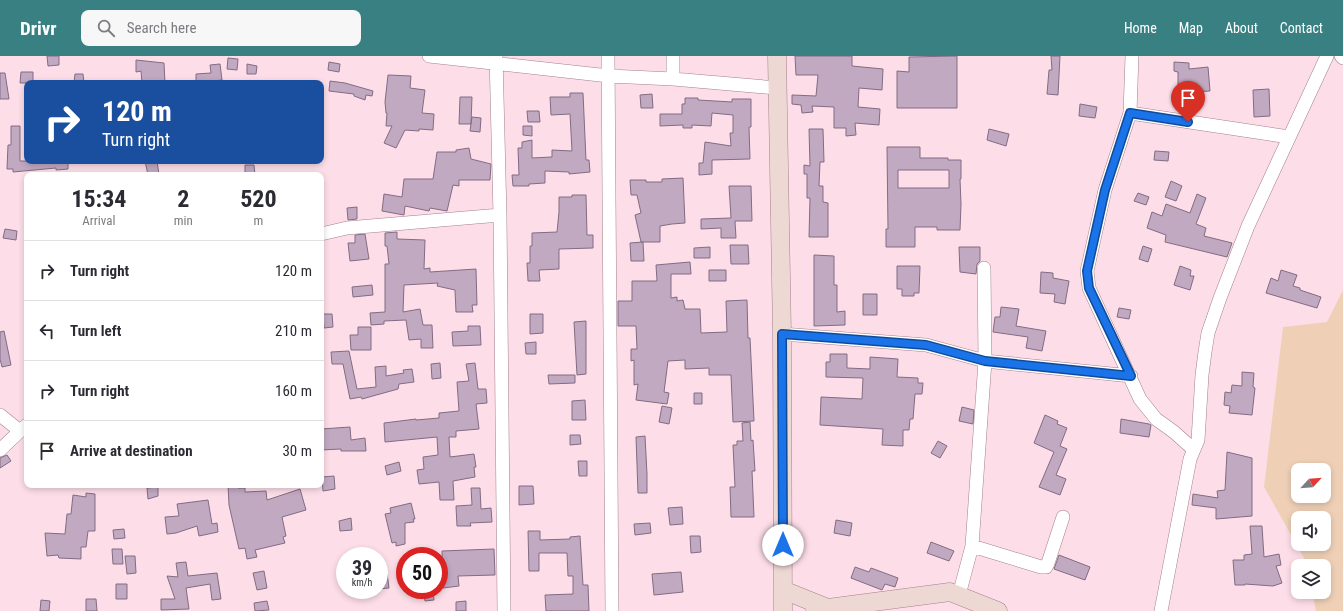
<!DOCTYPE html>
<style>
:root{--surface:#fff;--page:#f7f7f7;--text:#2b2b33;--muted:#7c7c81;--line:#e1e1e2;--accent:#388082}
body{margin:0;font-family:"Roboto Condensed",sans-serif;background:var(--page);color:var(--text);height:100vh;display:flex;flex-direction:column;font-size:15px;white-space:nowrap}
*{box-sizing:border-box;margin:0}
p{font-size:13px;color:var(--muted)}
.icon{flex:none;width:22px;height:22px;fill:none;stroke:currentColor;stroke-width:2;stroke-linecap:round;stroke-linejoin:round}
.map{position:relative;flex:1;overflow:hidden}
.details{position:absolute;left:24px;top:116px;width:300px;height:316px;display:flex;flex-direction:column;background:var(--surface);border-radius:8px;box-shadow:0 2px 6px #0003}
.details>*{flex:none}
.hud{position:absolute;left:24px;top:24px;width:300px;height:84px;border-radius:8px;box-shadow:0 2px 6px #0003;background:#1a4fa0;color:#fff;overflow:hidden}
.needle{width:26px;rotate:64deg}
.buttons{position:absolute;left:1291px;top:407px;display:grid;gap:8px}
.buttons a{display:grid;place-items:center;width:40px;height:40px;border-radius:8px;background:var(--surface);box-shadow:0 2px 6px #0003;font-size:20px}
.speed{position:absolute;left:336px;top:491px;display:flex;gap:8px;font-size:20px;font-weight:700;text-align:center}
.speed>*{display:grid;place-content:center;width:52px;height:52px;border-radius:50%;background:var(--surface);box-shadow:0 2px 6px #0003;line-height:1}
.speed small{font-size:10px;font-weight:400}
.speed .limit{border:6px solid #d22;background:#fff;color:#111}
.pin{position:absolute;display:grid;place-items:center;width:34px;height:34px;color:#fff;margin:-41px -17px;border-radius:50% 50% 50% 0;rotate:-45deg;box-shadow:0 0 4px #0007}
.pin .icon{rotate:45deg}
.me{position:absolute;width:44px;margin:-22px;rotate:0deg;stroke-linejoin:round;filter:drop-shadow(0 0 3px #0008)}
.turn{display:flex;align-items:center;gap:14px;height:84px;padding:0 12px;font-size:18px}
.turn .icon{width:52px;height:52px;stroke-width:2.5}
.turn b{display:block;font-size:28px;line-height:34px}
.eta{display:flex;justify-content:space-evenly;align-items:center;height:68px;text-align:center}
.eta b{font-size:24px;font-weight:700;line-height:28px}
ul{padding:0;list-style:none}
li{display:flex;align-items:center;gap:12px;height:60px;padding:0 12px;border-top:1px solid var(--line)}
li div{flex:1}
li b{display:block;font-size:15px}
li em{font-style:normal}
header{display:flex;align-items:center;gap:24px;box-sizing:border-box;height:56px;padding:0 20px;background:var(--accent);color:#fff}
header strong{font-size:19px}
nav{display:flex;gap:22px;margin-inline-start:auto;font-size:14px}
.search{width:280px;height:36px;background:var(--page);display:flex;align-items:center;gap:10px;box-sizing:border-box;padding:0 14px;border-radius:8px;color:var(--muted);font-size:15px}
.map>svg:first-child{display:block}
.green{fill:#efd0b7;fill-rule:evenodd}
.building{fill:#c1a9c2;stroke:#826c83;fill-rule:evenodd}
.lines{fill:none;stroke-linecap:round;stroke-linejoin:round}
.street-casing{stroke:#a3818c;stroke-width:14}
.secondary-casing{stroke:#a3818c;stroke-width:19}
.street{stroke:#fff;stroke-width:13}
.secondary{stroke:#eed8d4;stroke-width:18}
.route-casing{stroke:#114b97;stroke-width:10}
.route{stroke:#1a73e8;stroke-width:7}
</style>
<header>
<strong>Drivr</strong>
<div class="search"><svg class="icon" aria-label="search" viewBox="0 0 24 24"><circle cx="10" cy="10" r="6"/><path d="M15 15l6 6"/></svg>Search here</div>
<nav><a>Home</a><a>Map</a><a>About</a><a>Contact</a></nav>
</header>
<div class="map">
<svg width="1343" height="555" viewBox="0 0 1343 555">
<rect width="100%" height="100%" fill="#fddee8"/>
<path class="green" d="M1343 234V555H1316L1312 536H1324V510H1306L1304 502 1264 431 1283 271 1327 266ZM1298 414H1324V440H1298ZM1298 462H1324V488H1298Z"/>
<path class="building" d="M47 0H59V9L48 10Z
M795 0H852V10L883 13 882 34 859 32 858 51 880 53 879 69 855 67 856 79 846 80V72H834V51L812 50 813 56 802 57 801 49 792 48V39L816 40 818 19H796Z
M957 0V52H897V15L909 16V1Z
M1051 0H1060L1058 39 1047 38 1049 14H1052Z
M228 2 238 3 237 14 227 13Z
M136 4 164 7 165 27H142L141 15 136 16Z
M329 6 340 8 339 16 328 14Z
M1174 6 1189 7V13L1208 11 1210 35 1195 36 1194 34 1178 33V16L1174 15Z
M220 8 222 24 196 27V18L211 17 210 9Z
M247 8 257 10 256 18H247Z
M21 16H33V27H20Z
M0 17H5L9 43H0Z
M75 18H83L84 27H74Z
M388 19 411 20 410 32 425 34 422 57 434 58 433 74 419 73V75L405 74 396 92 384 87 392 70H386L387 57H386L385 46Z
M330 25 345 27 373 35 372 40 366 39 365 44 354 40V38L329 35Z
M1269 33 1270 60 1254 61 1253 34Z
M570 37H583L586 104H589L590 116 569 118V116L545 115V127L529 128V130H513L512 119H519L518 92H522V86L532 84V102L552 101V94L572 95 570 58 551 59 550 41H570Z
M652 38 653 52H641L640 39Z
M460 41H472L471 68H459Z
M685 42H698V44L732 46V43H751V71H749L750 103 712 104V118L699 119V107H703L705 86 731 90 730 77H733V59L712 57 711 70 692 69V72H683V69L660 70V58H682V48H685Z
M1080 48 1097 51 1095 62 1079 60Z
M527 55H539L540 66H528Z
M472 61 481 62 480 76 470 75Z
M11 70H20V105H68V113L56 114V112L13 116V113H7L8 89H11Z
M523 70H532V80L523 79Z
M809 73H823L824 106H820L819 130H823V146L828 147V181H809L810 142H807V118H804V109L810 110Z
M989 73 1009 78 1006 90 987 84Z
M887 91H920V102H948V104H961V123H960L961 148 960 174H937V171H915V191H886V173H888ZM898 114H949V132H898Z
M469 92 471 103 491 108 490 124H459V130L453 129 447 155 430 152 429 155 405 150 404 159 382 155 384 138 402 141 404 123H433L437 96H456V94Z
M1155 95 1169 96 1168 105 1154 104Z
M145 105H157L159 119H148Z
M245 109H254L255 119H245Z
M683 122 685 167 672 168 660 170V186H641L635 159 641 157 637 139H631L630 124H646V126H662V123Z
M1171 125 1182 130 1176 145 1165 141Z
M729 130H751L752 165H735L736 182H721V172L701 173V163L731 162Z
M1138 137 1149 141 1146 149 1134 145Z
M1197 138 1206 142 1196 168 1206 172 1204 180 1232 187 1227 201 1165 186 1166 179 1147 172 1152 156 1162 160 1166 148 1190 157Z
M572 139H586L587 179H593V192L559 193V213L539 214 540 225H528L527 207H530V190H532V177L557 176 559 156V141H572Z
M357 151V163L348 164 347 152Z
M5 173 17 175 16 184 3 182Z
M397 176V183L425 184 424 213 430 212V216L476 213 477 249H472L473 256H456L455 234 437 230 438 227 404 229 403 256 420 253 423 269H432L433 292H421V283L409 284 406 264 384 265V268L371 269 370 257 385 256V208H389L387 190H385V177Z
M365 178 369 203 350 205 348 187H355V179Z
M643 186 644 205H631L630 187Z
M730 189H748L749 208H731Z
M1143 190 1152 193 1148 206 1139 203Z
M710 191V202H694V192Z
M959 191H980V205L977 208 976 218 960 216Z
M814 199 834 200V229H837V256L845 255V269L814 270Z
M690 206 691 218H671V242L677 241V245L683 244 685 253H700L701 277 727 276 726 245 747 244 748 282H750L754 365 733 366 731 319H709V312L685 313V304L668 305 664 336 669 337 667 348 636 344 638 328 634 329V304L631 305V293H637L636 270H618V245H632V225H657L656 209Z
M897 210H920L919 237H914V240H902V233H897Z
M1180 210 1191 214 1190 220H1194L1190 234 1174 229Z
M709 214H726V225H709Z
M1281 214 1297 219 1293 230 1300 232V234L1321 241 1317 252 1266 237 1271 222 1278 225Z
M1041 216 1053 217V222L1069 225 1065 248 1054 246 1055 238 1040 237Z
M372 229 373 239 353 241 352 231Z
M863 238H877V259H863Z
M1001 251 1019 253 1016 270 1046 275 1042 295 1026 292 1028 281 993 276 995 261H1000Z
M1119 252 1131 254 1129 263 1117 261Z
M323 258H332L333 271 324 272Z
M530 258H543V277L530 278Z
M586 265V318L577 319 574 266Z
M468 270H480L481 289 453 290 452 276 468 275Z
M358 271H371V294H351L350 279H358Z
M4 275 11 309 2 311 0 303V276Z
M536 286V298H526L525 287Z
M349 295 357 333 376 331 375 311 386 310V320L404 317 403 314 412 313 414 326 399 328 398 333 362 343 361 341 350 343 343 308H332L331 296Z
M830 298H847V312L870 313V301L898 303 897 321 918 322V327H923L922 338H915L913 363H910L909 374H903V390L882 389 883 373 820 369 821 341 862 343 863 322 826 321V306H830Z
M440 307 441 322 432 323 431 308Z
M475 307 478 333H486L487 347 476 348 479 373 456 375V381H449L450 401 474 398 476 411H474L475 421 453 425 454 444H440L439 426 419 428 417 414 424 413 423 401 438 399 437 381 385 386 384 367 416 363V364L439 362V357L459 355 457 326 469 325 466 308Z
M1242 316 1254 317 1253 331 1255 332 1252 359 1229 357 1230 350 1224 349 1225 336 1231 337 1232 329 1242 330Z
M548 319H575V327L549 328Z
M694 337H702V348H694Z
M585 344 586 364H572V345Z
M662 350 672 352 669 368 659 366Z
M962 351 974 354 973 368 959 365Z
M1045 359 1058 365 1057 368 1067 372 1060 390 1067 393 1056 419 1066 423 1060 439 1039 431 1054 396 1034 387Z
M1121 363 1149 368 1151 369 1149 381 1120 377Z
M750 366 751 385 753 384 755 415H752L754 461H731L730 431H735L733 389H737V385H743L742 367Z
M350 371 351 384 365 382 366 395H341V393L321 394V373Z
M570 379H580L581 388 570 389Z
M645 380 647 418V437H638L636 381Z
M938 385 947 390 940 402 931 397Z
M1227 396 1252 402V460L1216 463V452L1192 449 1193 438 1218 442 1217 435 1225 434Z
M7 399 11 405 0 412V402Z
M578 405H587V420H579Z
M399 406 401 415 387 419 385 410Z
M334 420 335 433 323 435 322 421Z
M228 429H238V432H245V436L266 435 267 444 300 433 306 454 282 461 286 480 283 481 285 487 255 494 257 501 247 503 245 492 239 493 229 449Z
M519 430H533L534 448 519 449Z
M158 431V440L148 443 147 432Z
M471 432H480L481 453 491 452 492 466 470 467 471 470H457L456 450 472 449Z
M86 437 95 438V475H88L86 491H81V503L59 502 58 499 47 500 45 477 65 478 67 458H71L73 439 86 441Z
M208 444 212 468 217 467 218 476 199 480 197 470 176 477 167 478 165 461 179 460 177 448Z
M411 447 415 463H413L414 466 405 467V488L396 490V486L392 487 385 458 391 457 390 452Z
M682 451 683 468 670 469 668 452Z
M351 462 352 474 340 475 339 465Z
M836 464 852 467 850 480 834 477Z
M650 467 651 477 635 479 634 468Z
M1250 470H1262L1264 501 1279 498 1281 509 1276 510 1282 527 1273 530 1245 528V529H1235L1233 504H1244V499L1252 498Z
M124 473 125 482 114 483 113 474Z
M528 475H540V484L570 483V481L580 480 583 529H588L589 555H546L545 539 573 538V520H568L567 497H539V515H529Z
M690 480H700L701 496 691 497Z
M931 486 954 495 949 505 927 497Z
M112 493H122L123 508H113Z
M494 493 495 519 458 520 459 530 443 532 442 495Z
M1059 499 1090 511 1085 524 1054 513Z
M125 500H135L136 517 127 518Z
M186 506 188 520 217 517 221 543 212 544 210 528 186 532 189 553 161 554V543H175L167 520 178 521 176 507Z
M855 511 869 516 871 512 898 522 895 531 885 528 882 534 851 522Z
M264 515 267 532 257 534 253 517Z
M681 516 683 536 654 539 652 518Z
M387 517 389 532 379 533V518Z
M116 528H127V543H116Z
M423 534H433L434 544 425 545Z
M86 543H96L97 555H86Z
M41 544 50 545 49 555H40Z
M267 545 269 554 255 555 254 547Z
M466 545V555H456V546Z"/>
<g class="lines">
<defs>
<path id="street" d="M429 0 609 20 673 23 777 32
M496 0 500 159 504 555
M608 0 612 555
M673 0V23
M1132 0 1130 57 1105 134 1087 215 1089 232 1140 343 1156 363 1174 376 1193 393
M1341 0 1343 2
M1130 57 1289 81
M321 178 347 172 500 159
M782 278 926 289 985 305 1131 320
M0 359 20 375
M0 394 20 375 27 369
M972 490 1041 511H1046L1048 507 1063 461
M959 539 972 490 985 305 984 212
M1161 555 1190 403 1198 384 1202 319 1205 296 1208 277 1220 242 1248 170 1327 0"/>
<path id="secondary" d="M777 0 782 278 783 555
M783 534 828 552
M815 555 828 552 950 536 998 555"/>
</defs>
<use href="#street" class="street-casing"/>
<use href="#secondary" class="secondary-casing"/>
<use href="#street" class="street"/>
<use href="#secondary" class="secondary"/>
</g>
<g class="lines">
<defs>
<path id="route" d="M783 489 782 278 926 289 985 305 1131 320 1089 232 1087 215 1105 134 1130 57 1188 66"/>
</defs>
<use href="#route" class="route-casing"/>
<use href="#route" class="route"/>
</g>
</svg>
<div class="buttons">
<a><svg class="needle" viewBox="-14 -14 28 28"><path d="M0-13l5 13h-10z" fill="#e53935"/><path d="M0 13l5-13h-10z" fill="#7c7c81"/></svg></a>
<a><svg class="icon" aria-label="sound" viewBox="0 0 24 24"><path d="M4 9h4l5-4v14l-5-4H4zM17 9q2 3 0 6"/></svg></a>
<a><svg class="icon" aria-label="layers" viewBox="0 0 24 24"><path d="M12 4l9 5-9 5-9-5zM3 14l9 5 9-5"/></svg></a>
</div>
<div class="speed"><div>39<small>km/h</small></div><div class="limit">50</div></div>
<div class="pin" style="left:1188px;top:66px;background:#d93025"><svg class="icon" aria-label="arrive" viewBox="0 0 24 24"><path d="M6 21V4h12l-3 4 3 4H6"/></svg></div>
<svg class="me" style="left:783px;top:489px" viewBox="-20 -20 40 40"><circle r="19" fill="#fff"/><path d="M0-13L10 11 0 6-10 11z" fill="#1a73e8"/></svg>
<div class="hud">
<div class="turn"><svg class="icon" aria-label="right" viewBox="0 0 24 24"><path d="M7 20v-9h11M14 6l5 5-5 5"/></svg><div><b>120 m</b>Turn right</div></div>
</div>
<section class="details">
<div class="eta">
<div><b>15:34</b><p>Arrival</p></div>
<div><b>2</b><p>min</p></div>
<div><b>520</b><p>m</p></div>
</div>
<ul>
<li><svg class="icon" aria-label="right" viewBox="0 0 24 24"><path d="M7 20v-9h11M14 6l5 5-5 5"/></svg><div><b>Turn right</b></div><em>120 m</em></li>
<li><svg class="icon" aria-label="left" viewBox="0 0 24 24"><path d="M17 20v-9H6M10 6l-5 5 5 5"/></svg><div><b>Turn left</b></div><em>210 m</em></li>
<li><svg class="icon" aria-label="right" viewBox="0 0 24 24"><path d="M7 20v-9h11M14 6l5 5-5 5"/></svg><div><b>Turn right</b></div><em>160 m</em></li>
<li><svg class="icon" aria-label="arrive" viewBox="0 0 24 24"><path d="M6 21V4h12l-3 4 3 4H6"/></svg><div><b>Arrive at destination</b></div><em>30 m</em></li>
</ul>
</section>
</div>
